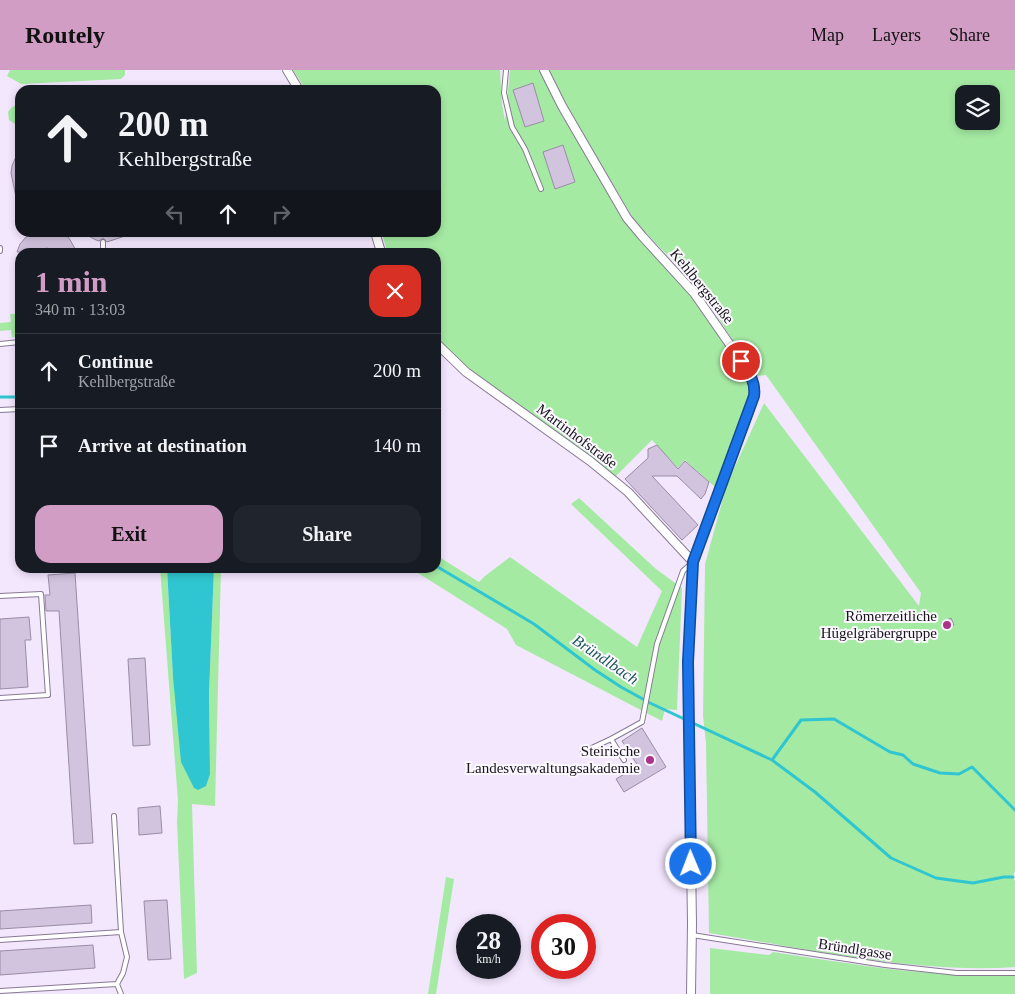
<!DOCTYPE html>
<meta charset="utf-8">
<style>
:root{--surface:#171b24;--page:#20242c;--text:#f1f3f6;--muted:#9ea1a6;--line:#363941;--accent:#d29dc4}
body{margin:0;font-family:Georgia,serif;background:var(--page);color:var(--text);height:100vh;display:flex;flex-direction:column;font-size:19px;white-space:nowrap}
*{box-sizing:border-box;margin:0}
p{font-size:16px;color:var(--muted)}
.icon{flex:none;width:28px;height:28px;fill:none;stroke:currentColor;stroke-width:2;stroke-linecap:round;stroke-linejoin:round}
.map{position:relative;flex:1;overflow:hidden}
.panel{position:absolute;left:15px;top:178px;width:426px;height:325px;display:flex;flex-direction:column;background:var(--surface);border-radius:15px;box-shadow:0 2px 8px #0003}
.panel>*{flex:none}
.guide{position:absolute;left:15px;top:15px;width:426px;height:152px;border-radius:15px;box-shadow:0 2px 8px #0003;background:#171b24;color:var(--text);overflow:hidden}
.fabs{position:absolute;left:955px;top:15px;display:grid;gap:10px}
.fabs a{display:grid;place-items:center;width:45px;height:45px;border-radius:10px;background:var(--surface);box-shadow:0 2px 8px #0003;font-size:25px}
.speed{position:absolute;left:456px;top:844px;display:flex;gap:10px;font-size:25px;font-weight:700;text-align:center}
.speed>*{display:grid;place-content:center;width:65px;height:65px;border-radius:50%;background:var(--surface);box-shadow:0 2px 8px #0003;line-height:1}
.speed small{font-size:12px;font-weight:400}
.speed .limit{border:8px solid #d22;background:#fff;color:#111}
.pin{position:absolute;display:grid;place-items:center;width:42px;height:42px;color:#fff;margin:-21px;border:2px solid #fff;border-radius:50%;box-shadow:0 1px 5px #0007}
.me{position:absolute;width:55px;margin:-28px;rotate:359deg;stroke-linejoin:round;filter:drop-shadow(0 0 4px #0008)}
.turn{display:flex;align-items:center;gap:18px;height:105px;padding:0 20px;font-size:22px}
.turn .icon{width:65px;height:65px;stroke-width:2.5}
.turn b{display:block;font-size:35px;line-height:42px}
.lanes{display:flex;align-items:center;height:48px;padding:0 20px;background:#0003;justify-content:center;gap:25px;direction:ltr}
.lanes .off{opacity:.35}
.round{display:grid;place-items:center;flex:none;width:52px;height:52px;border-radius:15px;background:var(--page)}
.summary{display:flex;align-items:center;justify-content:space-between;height:85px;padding:0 20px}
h1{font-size:30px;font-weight:600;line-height:38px;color:var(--accent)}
.primary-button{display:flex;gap:10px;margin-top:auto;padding:10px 20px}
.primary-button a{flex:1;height:58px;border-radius:15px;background:var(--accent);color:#111;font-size:20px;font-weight:600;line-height:58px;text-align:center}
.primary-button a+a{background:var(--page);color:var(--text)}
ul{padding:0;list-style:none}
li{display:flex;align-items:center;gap:15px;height:75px;padding:0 20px;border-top:1px solid var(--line)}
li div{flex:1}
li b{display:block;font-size:19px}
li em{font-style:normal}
header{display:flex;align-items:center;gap:30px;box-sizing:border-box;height:70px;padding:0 25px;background:var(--accent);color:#111}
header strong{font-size:24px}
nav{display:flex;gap:28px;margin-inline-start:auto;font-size:18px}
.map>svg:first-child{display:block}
.green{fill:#a5eaa3;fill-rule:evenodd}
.water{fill:#2fc6d1}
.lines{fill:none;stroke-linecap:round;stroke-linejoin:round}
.stream{stroke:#2fc6d1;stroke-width:3}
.building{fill:#d2c3df;stroke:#998ca5}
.lane-casing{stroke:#877993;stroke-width:6}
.street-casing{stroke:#877993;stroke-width:10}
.lane{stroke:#fff;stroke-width:4}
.street{stroke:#fff;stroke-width:8}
.route-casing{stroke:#114b97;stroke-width:12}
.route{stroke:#1a73e8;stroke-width:9}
.poi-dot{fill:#ac3387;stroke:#fbf8fe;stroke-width:2}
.labels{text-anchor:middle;stroke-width:4;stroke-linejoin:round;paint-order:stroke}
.street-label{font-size:15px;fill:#18131d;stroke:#fbf8fe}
.poi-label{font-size:15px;fill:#18131d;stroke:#fbf8fe;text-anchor:end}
.water-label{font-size:16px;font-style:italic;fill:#1c575c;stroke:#fbf8fe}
</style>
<header>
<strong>Routely</strong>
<nav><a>Map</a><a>Layers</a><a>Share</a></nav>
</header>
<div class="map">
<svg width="1015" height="924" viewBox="0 0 1015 924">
<rect width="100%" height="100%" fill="#f3e7fe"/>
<path class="green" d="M10 0H125V5L121 9 21 14 7 6Z
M293 0H500L502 34 505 51 510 0H540L564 48 594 94 623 149 637 167 673 205 691 226 709 251 747 309 749 318 748 330 715 417 685 390 678 398 652 370 614 408 453 288 436 269V182H387L382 163 436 162V20H306Z
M548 0H1015V801L1013 807 1015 811V897C917 904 807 879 709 863L706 673 703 646 705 494 727 414 764 333 919 536 921 523 766 305 756 306 711 237 672 190 636 153 574 49ZM964 24H991V51H964Z
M20 34V57L9 50 8 42 12 37Z
M10 244H20V267H12L11 260 0 261V253L11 252Z
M579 428 656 499 682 518 677 640 665 639 662 651 516 575 507 559 410 498H436V485L479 512 485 506 510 487 637 577 662 521 571 434Z
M160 498H167L173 607 210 704 209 624 214 498H221L215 736 192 734 197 903 184 909 177 752 178 731Z
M446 807 454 809 436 924H428Z
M710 878 769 885 773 882C853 894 934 909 1015 904V924H710Z"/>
<path class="water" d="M167 498H214L209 624 210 704 206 716 198 720 194 718 181 692 173 607Z"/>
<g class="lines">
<path class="stream" d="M0 327H20
M436 496 534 554 595 600 621 617 650 633 772 690 801 650 834 649 890 682 903 685 913 694 940 703 959 704 972 697 1015 740
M772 690 815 722 891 788 936 808 973 813 1004 807H1013"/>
</g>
<path class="building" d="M533 13 544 51 525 57 513 20Z
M563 75 575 112 555 119 543 82Z
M20 77V127H16L11 103 12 96Z
M33 162H61L69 168 77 182H57L47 178 38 182H17L20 174 26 167Z
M81 162H131V164L107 172 103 168 99 171 96 170Z
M657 375 678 399 685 391 709 412 705 424 701 429 677 406H652L698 455 682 470 625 409 648 388V379Z
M75 503 93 773 74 774 59 541H46L45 525H50L48 505Z
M29 547 31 570H25L28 617 0 619V549Z
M951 548 954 555 945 560 941 553Z
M145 588 150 675 133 676 128 589Z
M642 658 666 697 624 722 616 709 638 696 622 671Z
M160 736 162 763 139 765 138 738Z
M167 830 171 889 148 890 144 831Z
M91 835 92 853 0 859V841Z
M93 875 95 898 0 905V881Z"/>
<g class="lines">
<defs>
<path id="lane" d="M506 0 504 23 512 57 525 79 541 119
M0 178V181
M103 182V172
M0 274 20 272
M0 340 20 339
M0 526 41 524 48 625 0 628
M583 682 611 669
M624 690 611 669 642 652 657 574 683 501 693 492
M114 746 121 862 127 887 123 903 117 914 121 924
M692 865 885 895 957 903H1015
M0 870 121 862
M0 921 117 914"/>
<path id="street" d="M287 0 299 20
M544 0 562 36 627 148 642 166 694 223 751 305 755 318 750 339 693 492 688 592 692 853 691 924
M375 162 381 182
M436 273 466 302 590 391 628 422 693 492"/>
</defs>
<use href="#lane" class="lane-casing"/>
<use href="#street" class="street-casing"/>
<use href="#lane" class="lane"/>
<use href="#street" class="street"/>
</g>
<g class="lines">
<defs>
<path id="route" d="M691 794 688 592 693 492 754 326C756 312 749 302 741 291"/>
</defs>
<use href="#route" class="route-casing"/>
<use href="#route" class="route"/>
</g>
<g class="poi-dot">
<circle cx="947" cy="555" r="5"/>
<circle cx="650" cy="690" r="5"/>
</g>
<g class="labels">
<g class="street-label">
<text transform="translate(702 216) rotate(51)" y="5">Kehlbergstraße</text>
<text transform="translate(577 366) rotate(37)" y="5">Martinhofstraße</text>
<text transform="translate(855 879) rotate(9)" y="5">Bründlgasse</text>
</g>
<g class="poi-label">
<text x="937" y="551">Römerzeitliche<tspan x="937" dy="17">Hügelgräbergruppe</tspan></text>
<text x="640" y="686">Steirische<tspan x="640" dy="17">Landesverwaltungsakademie</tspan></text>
</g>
<g class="water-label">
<text transform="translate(606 589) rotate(34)" y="6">Bründlbach</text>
</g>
</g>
</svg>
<div class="fabs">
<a><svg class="icon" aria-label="layers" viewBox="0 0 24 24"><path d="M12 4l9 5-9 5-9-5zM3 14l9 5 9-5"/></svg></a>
</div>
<div class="speed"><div>28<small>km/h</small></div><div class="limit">30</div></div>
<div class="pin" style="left:741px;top:291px;background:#d93025"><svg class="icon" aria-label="arrive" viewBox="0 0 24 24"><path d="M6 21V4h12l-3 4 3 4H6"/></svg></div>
<svg class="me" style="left:691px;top:794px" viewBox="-20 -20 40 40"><circle r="17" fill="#1a73e8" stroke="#fff" stroke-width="3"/><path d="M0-11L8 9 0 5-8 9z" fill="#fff"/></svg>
<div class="guide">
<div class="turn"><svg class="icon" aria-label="ahead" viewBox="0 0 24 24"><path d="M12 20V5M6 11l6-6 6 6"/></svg><div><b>200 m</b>Kehlbergstraße</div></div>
<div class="lanes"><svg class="icon off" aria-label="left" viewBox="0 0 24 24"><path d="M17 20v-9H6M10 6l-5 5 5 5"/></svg><svg class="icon" aria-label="ahead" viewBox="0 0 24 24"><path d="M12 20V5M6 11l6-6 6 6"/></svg><svg class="icon off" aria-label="right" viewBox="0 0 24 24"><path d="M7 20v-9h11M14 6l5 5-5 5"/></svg></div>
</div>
<section class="panel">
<div class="summary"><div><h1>1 min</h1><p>340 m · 13:03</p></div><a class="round" style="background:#d93025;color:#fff"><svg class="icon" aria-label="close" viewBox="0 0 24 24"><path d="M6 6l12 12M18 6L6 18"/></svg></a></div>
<ul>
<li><svg class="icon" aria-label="ahead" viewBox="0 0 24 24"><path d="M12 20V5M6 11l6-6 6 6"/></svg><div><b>Continue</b><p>Kehlbergstraße</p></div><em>200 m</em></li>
<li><svg class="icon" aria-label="arrive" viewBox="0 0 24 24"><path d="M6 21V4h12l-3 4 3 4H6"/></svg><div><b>Arrive at destination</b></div><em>140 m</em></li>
</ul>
<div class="primary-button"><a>Exit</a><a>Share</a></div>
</section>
</div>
